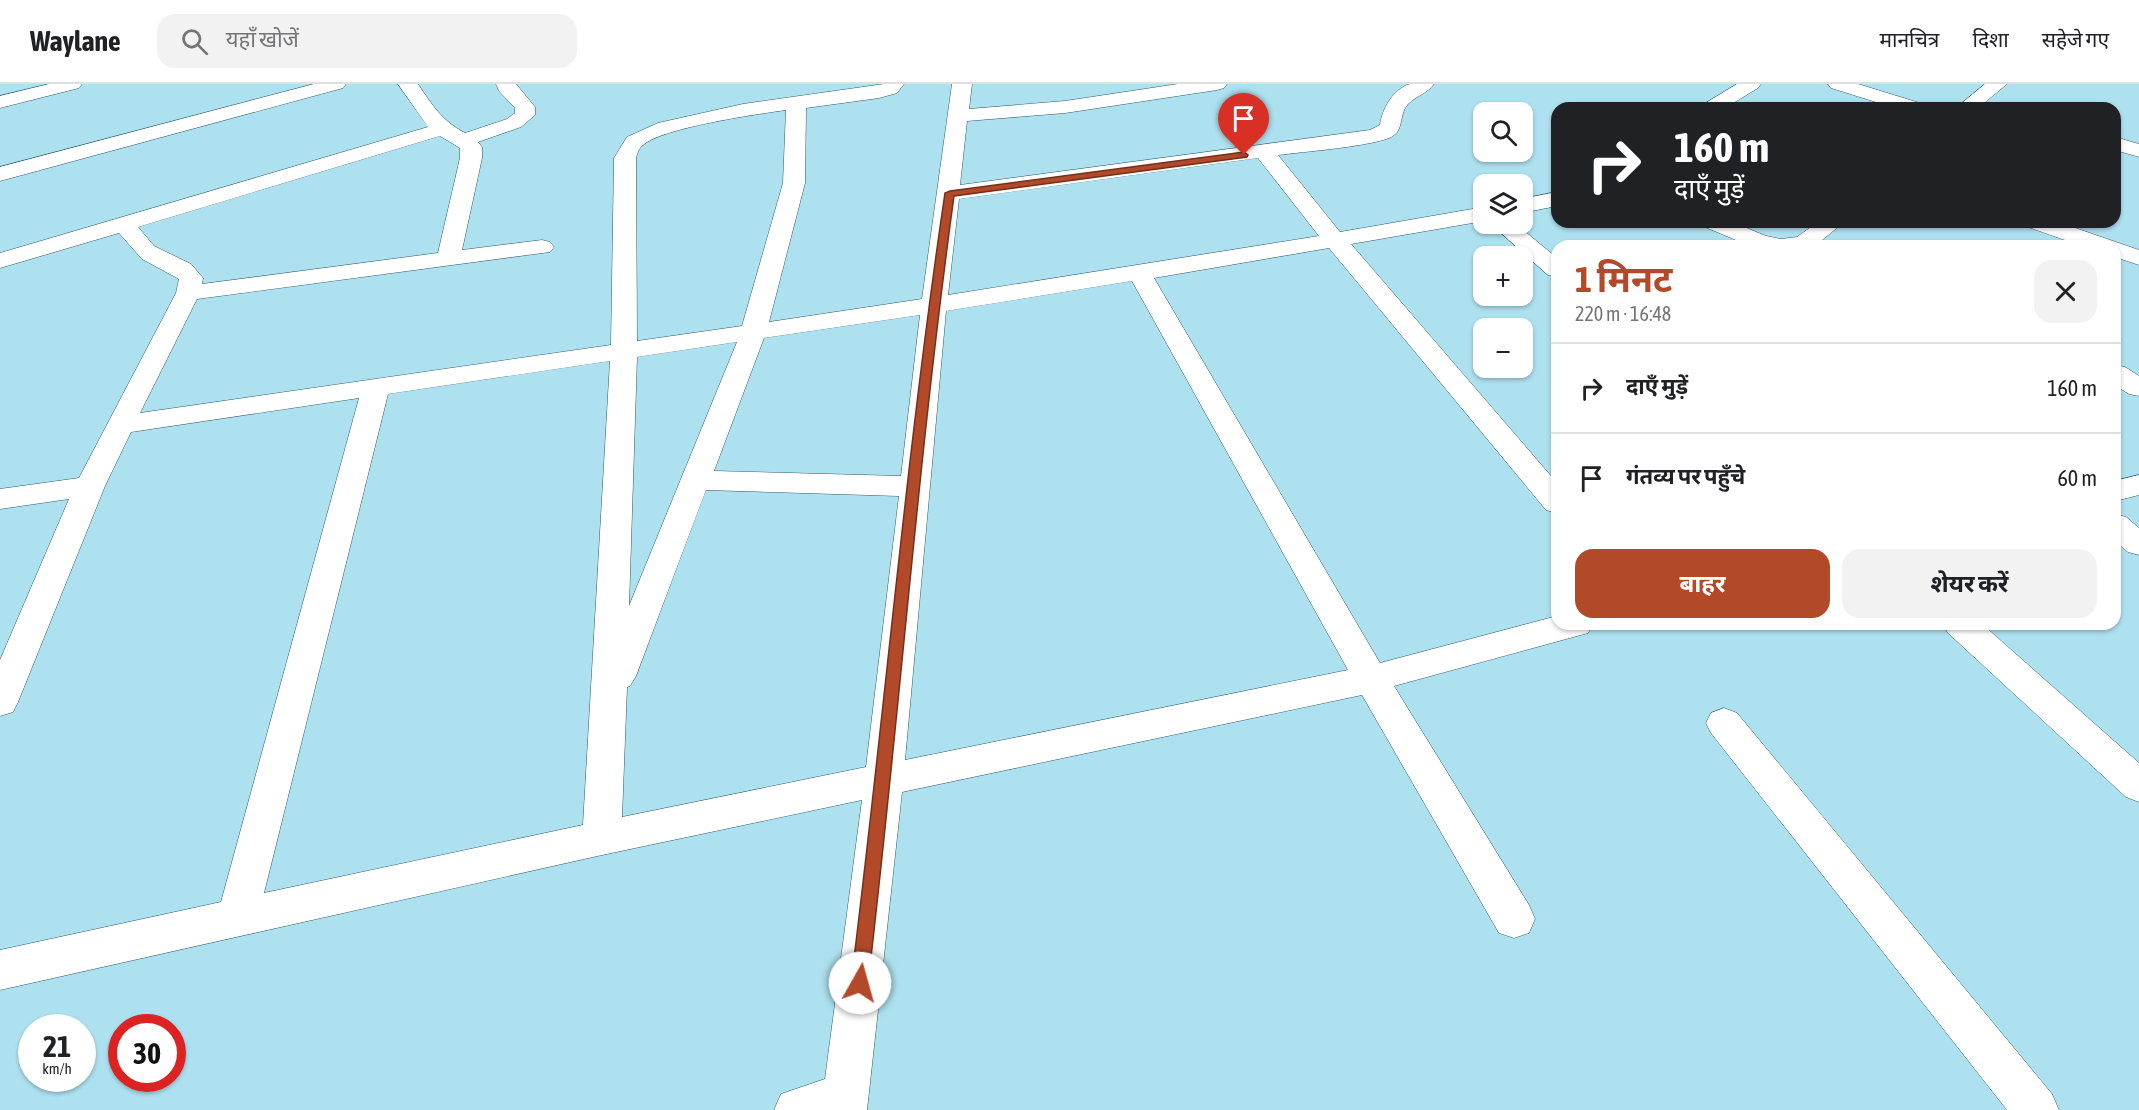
<!DOCTYPE html>
<html lang="hi">
<meta charset="utf-8">
<style>
:root{--surface:#fff;--page:#f2f2f2;--text:#202124;--muted:#757577;--line:#e0e0e0;--accent:#b24a29}
body{margin:0;font-family:"Asap Condensed","Noto Sans Devanagari",sans-serif;background:var(--page);color:var(--text);height:100vh;display:flex;flex-direction:column;font-size:22px;white-space:nowrap}
*{box-sizing:border-box;margin:0}
p{font-size:20px;color:var(--muted)}
.icon{flex:none;width:33px;height:33px;fill:none;stroke:currentColor;stroke-width:2;stroke-linecap:round;stroke-linejoin:round}
.map{position:relative;flex:1;overflow:hidden}
.side{position:absolute;left:1551px;top:156px;width:570px;height:390px;display:flex;flex-direction:column;background:var(--surface);border-radius:18px;box-shadow:0 2px 4px #0004}
.side>*{flex:none}
.hud{position:absolute;left:1551px;top:18px;width:570px;height:126px;border-radius:18px;box-shadow:0 2px 4px #0004;background:#202124;color:#fff;overflow:hidden}
.fabs{position:absolute;left:1473px;top:18px;display:grid;gap:12px}
.fabs a{display:grid;place-items:center;width:60px;height:60px;border-radius:12px;background:var(--surface);box-shadow:0 2px 4px #0004;font-size:30px}
.speed{position:absolute;left:18px;top:930px;display:flex;gap:12px;font-size:30px;font-weight:700;text-align:center}
.speed>*{display:grid;place-content:center;width:78px;height:78px;border-radius:50%;background:var(--surface);box-shadow:0 2px 4px #0004;line-height:1}
.speed small{font-size:15px;font-weight:400}
.speed .limit{border:9px solid #d22;background:#fff;color:#111}
.pin{position:absolute;display:grid;place-items:center;width:51px;height:51px;color:#fff;margin:-62px -26px;border-radius:50% 50% 50% 0;rotate:-45deg;box-shadow:0 0 6px #0007}
.pin .icon{rotate:45deg}
.me{position:absolute;width:66px;margin:-33px;rotate:7deg;stroke-linejoin:round;filter:drop-shadow(0 0 4px #0008)}
.turn{display:flex;align-items:center;gap:21px;height:126px;padding:0 24px;font-size:27px}
.turn .icon{width:78px;height:78px;stroke-width:2.5}
.turn b{display:block;font-size:42px;line-height:51px}
.round{display:grid;place-items:center;flex:none;width:63px;height:63px;border-radius:18px;background:var(--page)}
.head{display:flex;align-items:center;justify-content:space-between;height:102px;padding:0 24px}
h1{font-size:36px;font-weight:700;line-height:45px;color:var(--accent)}
.action{display:flex;gap:12px;margin-top:auto;padding:12px 24px}
.action a{flex:1;height:69px;border-radius:18px;background:var(--accent);color:#fff;font-size:24px;font-weight:700;line-height:69px;text-align:center}
.action a+a{background:var(--page);color:var(--text)}
ul{padding:0;list-style:none}
li{display:flex;align-items:center;gap:18px;height:90px;padding:0 24px;border-top:2px solid var(--line)}
li div{flex:1}
li b{display:block;font-size:22px}
li em{font-style:normal}
header{display:flex;align-items:center;gap:36px;box-sizing:border-box;height:84px;padding:0 30px;background:var(--surface);border-bottom:2px solid var(--line)}
header strong{font-size:28px}
nav{display:flex;gap:33px;margin-inline-start:auto;font-size:21px}
.search{width:420px;height:54px;background:var(--page);display:flex;align-items:center;gap:15px;box-sizing:border-box;padding:0 21px;border-radius:18px;color:var(--muted);font-size:22px}
.map>svg:first-child{display:block}
.lines{fill:none;stroke-linecap:round;stroke-linejoin:round}
.street-casing{stroke:#2a5a67;stroke-width:1}
.street{fill:#fff;fill-rule:evenodd}
.route{fill:#b24a29;stroke:#74301b;stroke-width:1.5}
</style>
<header>
<strong>Waylane</strong>
<div class="search"><svg class="icon" aria-label="search" viewBox="0 0 24 24"><circle cx="10" cy="10" r="6"/><path d="M15 15l6 6"/></svg>यहाँ खोजें</div>
<nav><a>मानचित्र</a><a>दिशा</a><a>सहेजे गए</a></nav>
</header>
<div class="map">
<svg width="2139" height="1026" viewBox="0 0 2139 1026">
<rect width="100%" height="100%" fill="#aee1f0"/>
<g class="lines">
<defs>
<path id="street" d="M49 0H82L79 4 0 24V12Z
M314 0H346L343 4 0 97V83Z
M398 0H418C432 21 442 37 465 49L507 35 515 29V24L499 7 496 0H516L535 23V31L521 43 478 58 482 63V74L462 166 542 156 550 158 554 163 550 168 197 215 140 329 611 261 614 74 627 53 658 39 743 20 884 0H904L897 9 879 14 806 24 805 99 769 238 922 215 952 0H972L969 25 1065 17 1178 0H1227L1224 4 1217 6 1065 29 967 37 960 101 1370 46 1380 41C1382 25 1393 5 1410 0 1416 0 1427 0 1434 0 1428 9 1416 12 1408 20 1399 29 1404 45 1393 52 1377 62 1301 68 1278 71L1340 148 1484 123V137L1351 160 1557 399V429L1546 426 1329 164 1154 194 1380 579 1557 532V540H1593L1588 549 1394 602 1529 821 1535 835 1529 849 1514 854 1499 849 1362 611 902 708 867 1026H774L781 1010 825 995 862 716 602 771 0 906V866L221 818 359 314 131 348 105 402 18 618 13 628 0 632V576L69 415 0 425V405L79 394 176 209 179 195 142 175 119 149 0 184V169L428 43ZM786 26 783 99 742 242 637 257 636 74C637 70 639 64 642 62 659 44 758 30 786 26ZM440 52 460 64V74L438 169 202 200 203 194 191 180 154 162 138 143ZM1258 74 1319 152 948 211 959 115ZM1132 197 1348 586 905 676 946 227ZM920 231 901 392 714 387 764 254ZM737 258 629 522 637 273ZM610 277 583 741 264 809 388 310ZM706 406 899 412 866 683 622 733 627 603 630 602 636 592Z
M1737 0H1761L1758 4 1725 24H1701L1704 20Z
M1828 0H1858L1923 20 1926 24H1895L1831 4Z
M1985 0H2007L1978 24H1956Z
M2115 53 2139 60V73L2115 66Z
M1557 108V122L1522 129V115Z
M1701 138H1732L1766 152 1781 155 1797 153 1818 138H1844L1815 162H1750L1705 143Z
M2024 138H2058L2139 166V181L2115 173V162H2082L2028 143Z
M1491 140H1516L1557 174V193L1548 191Z
M2115 281 2125 283 2139 292V312L2129 310 2115 301Z
M2139 391V411L2115 417V397Z
M2115 430 2126 433 2139 444V471L2128 468 2115 457Z
M1943 540H1982L2139 679V718L2126 713 1948 549Z
M1724 624 1737 629 2052 1010 2059 1026H2007L1711 649 1706 639 1711 629Z"/>
</defs>
<use href="#street" class="street-casing"/>
<use href="#street" class="street"/>
</g>
<path class="route" d="M1244 68 1248 71 1247 73 954 112C918 373 899 637 868 899L866 905 860 908 853 905 851 899C884 636 906 372 945 109L950 107Z"/>
</svg>
<div class="fabs">
<a><svg class="icon" aria-label="search" viewBox="0 0 24 24"><circle cx="10" cy="10" r="6"/><path d="M15 15l6 6"/></svg></a>
<a><svg class="icon" aria-label="layers" viewBox="0 0 24 24"><path d="M12 4l9 5-9 5-9-5zM3 14l9 5 9-5"/></svg></a>
<a>+</a>
<a>−</a>
</div>
<div class="speed"><div>21<small>km/h</small></div><div class="limit">30</div></div>
<div class="pin" style="left:1244px;top:71px;background:#d93025"><svg class="icon" aria-label="arrive" viewBox="0 0 24 24"><path d="M6 21V4h12l-3 4 3 4H6"/></svg></div>
<svg class="me" style="left:860px;top:899px" viewBox="-20 -20 40 40"><circle r="19" fill="#fff"/><path d="M0-13L10 11 0 6-10 11z" fill="#b24a29"/></svg>
<div class="hud">
<div class="turn"><svg class="icon" aria-label="right" viewBox="0 0 24 24"><path d="M7 20v-9h11M14 6l5 5-5 5"/></svg><div><b>160 m</b>दाएँ मुड़ें</div></div>
</div>
<section class="side">
<div class="head"><div><h1>1 मिनट</h1><p>220 m · 16:48</p></div><a class="round"><svg class="icon" aria-label="close" viewBox="0 0 24 24"><path d="M6 6l12 12M18 6L6 18"/></svg></a></div>
<ul>
<li><svg class="icon" aria-label="right" viewBox="0 0 24 24"><path d="M7 20v-9h11M14 6l5 5-5 5"/></svg><div><b>दाएँ मुड़ें</b></div><em>160 m</em></li>
<li><svg class="icon" aria-label="arrive" viewBox="0 0 24 24"><path d="M6 21V4h12l-3 4 3 4H6"/></svg><div><b>गंतव्य पर पहुँचे</b></div><em>60 m</em></li>
</ul>
<div class="action"><a>बाहर</a><a>शेयर करें</a></div>
</section>
</div>
